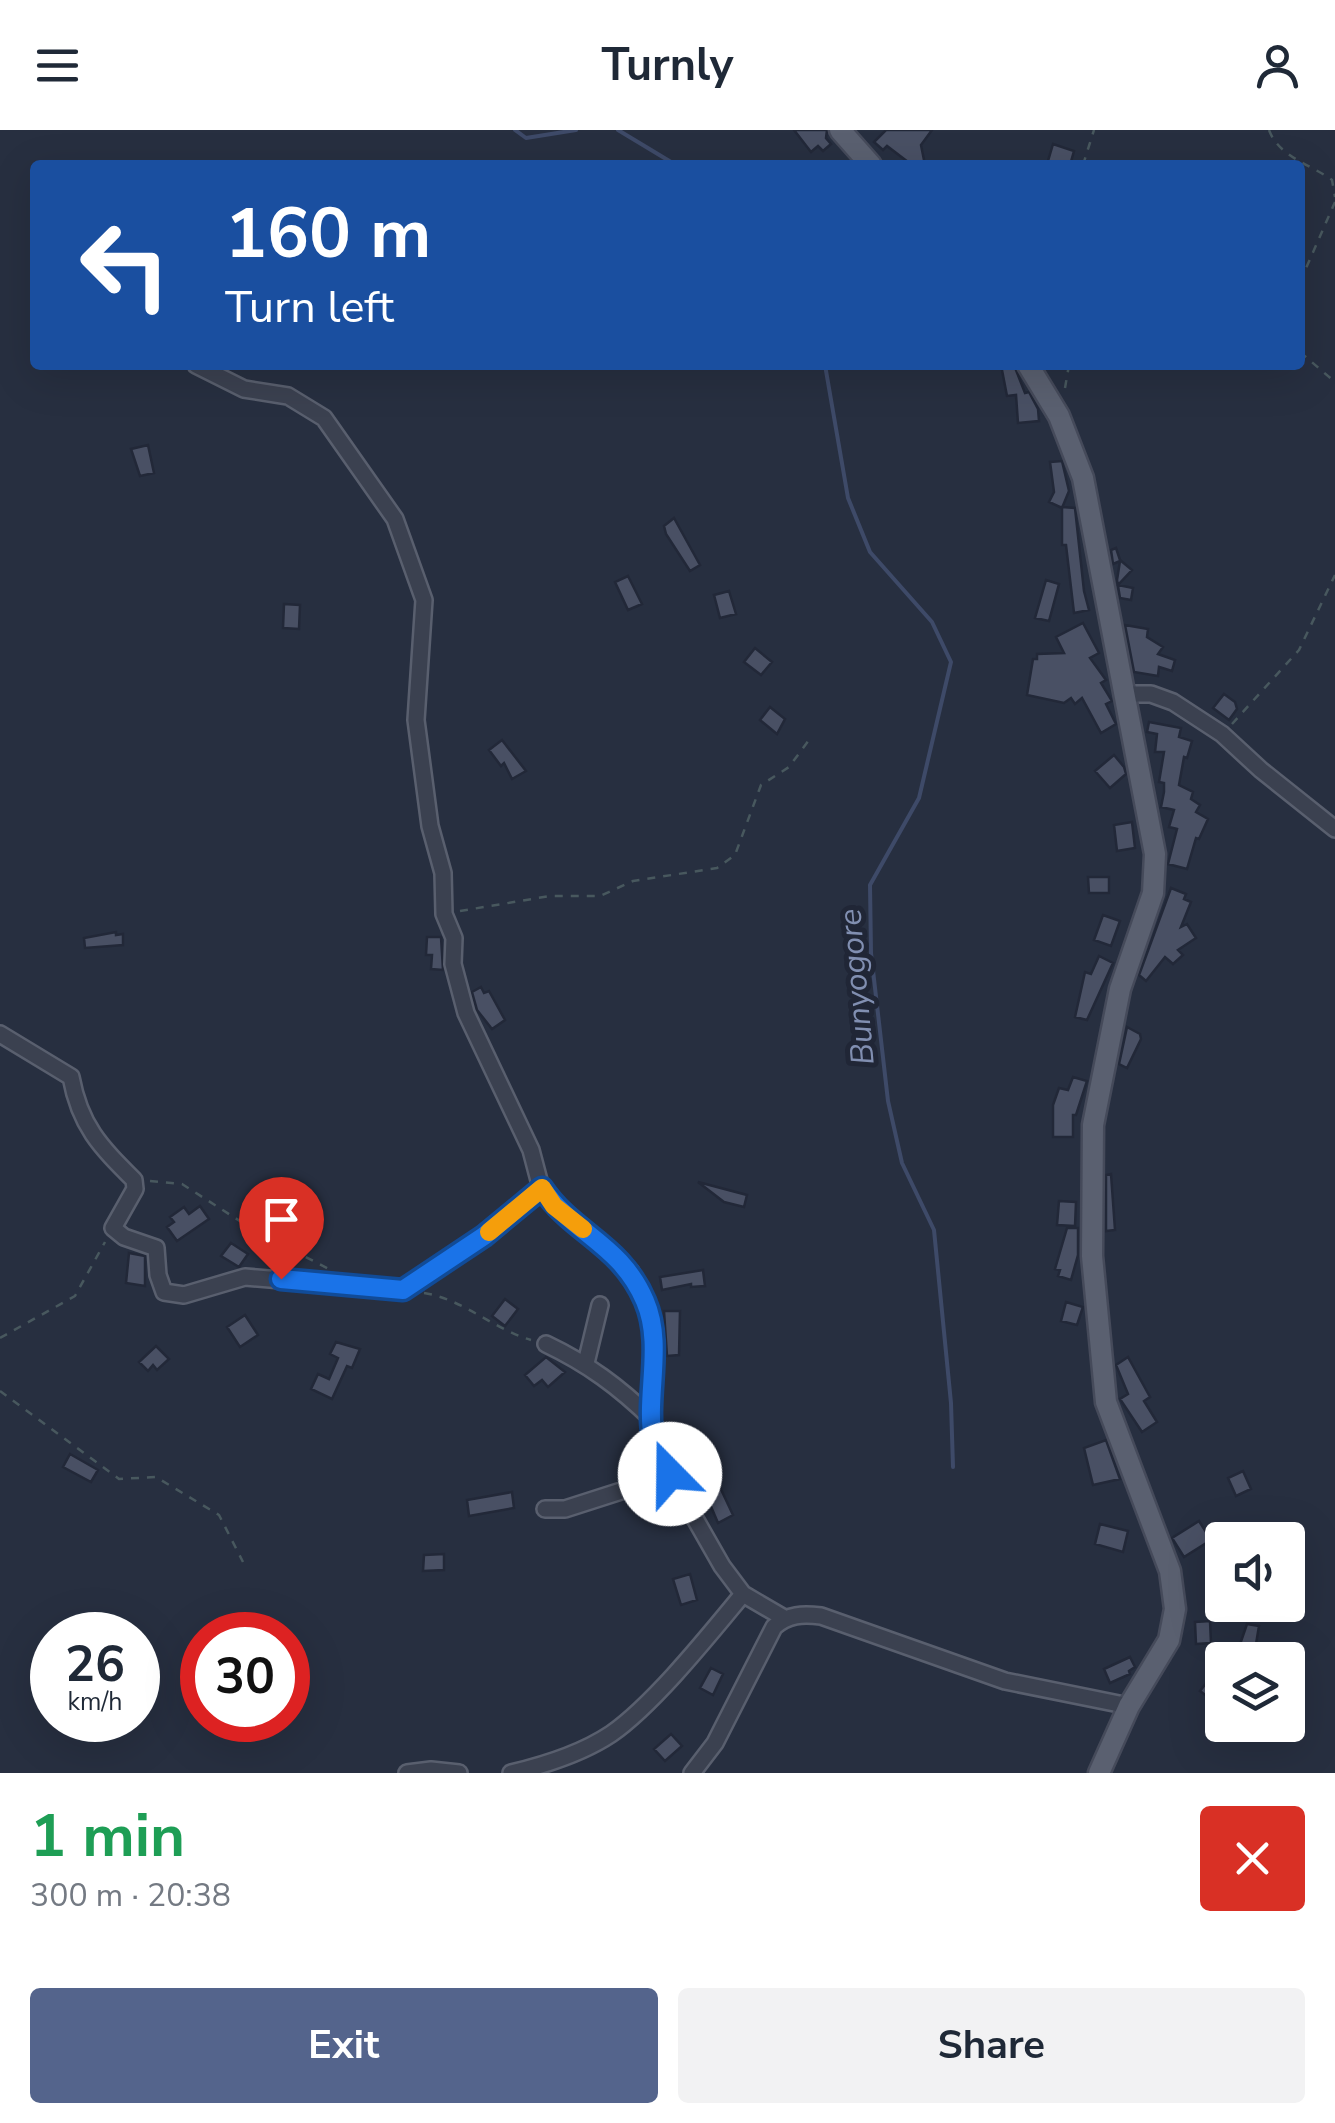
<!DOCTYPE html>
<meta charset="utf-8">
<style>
:root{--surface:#fff;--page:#f2f2f3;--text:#1f2937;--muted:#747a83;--accent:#54648c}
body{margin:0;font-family:"Nunito Sans",sans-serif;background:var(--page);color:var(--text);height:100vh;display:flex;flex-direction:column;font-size:38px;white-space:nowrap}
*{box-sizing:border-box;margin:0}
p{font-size:32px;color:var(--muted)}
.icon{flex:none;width:55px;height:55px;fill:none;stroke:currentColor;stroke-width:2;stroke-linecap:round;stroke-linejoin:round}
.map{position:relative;height:1643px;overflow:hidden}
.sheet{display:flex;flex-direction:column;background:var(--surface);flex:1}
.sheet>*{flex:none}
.banner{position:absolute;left:30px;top:30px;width:1275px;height:210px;border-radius:10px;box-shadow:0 10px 40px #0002;background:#1a4fa0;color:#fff;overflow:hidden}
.controls{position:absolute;left:1205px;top:1392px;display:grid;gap:20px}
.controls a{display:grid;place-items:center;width:100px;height:100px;border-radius:10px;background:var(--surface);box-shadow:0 10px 40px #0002;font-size:50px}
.speed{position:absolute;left:30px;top:1482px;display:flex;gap:20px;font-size:50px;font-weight:700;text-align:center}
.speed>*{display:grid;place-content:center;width:130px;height:130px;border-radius:50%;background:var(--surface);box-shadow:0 10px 40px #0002;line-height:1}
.speed small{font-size:25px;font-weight:400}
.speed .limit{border:15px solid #d22;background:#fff;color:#111}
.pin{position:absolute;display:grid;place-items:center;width:85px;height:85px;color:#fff;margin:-102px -42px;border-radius:50% 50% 50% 0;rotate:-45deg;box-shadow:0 0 10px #0007}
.pin .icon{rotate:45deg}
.me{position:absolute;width:110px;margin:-55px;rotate:338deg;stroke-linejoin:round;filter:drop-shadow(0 0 8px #0008)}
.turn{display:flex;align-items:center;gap:35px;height:210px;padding:0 30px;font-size:45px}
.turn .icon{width:130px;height:130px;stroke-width:2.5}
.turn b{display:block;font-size:70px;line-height:85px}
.round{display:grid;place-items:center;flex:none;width:105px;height:105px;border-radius:10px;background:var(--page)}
.overview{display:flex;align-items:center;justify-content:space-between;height:170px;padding:0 30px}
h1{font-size:60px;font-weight:700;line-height:75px;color:#1e9e55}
.action{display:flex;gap:20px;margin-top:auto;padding:20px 30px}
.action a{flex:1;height:115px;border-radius:10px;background:var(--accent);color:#fff;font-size:40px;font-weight:700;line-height:115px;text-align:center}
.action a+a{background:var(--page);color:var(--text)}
header{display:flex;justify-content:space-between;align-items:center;height:130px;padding:0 30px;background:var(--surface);font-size:45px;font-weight:700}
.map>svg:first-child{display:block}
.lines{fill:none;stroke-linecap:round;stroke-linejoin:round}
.stream{stroke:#3e4a68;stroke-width:4}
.building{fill:#495064;stroke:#222838;stroke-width:2.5}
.minor-casing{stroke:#595f6e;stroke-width:20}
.major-casing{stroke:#454a5a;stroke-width:25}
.path{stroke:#48585e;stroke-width:2.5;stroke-dasharray:8 8;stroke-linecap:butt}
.minor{stroke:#3b4150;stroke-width:15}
.major{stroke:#5a6070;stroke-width:20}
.route-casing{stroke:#114b97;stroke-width:25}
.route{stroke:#1a73e8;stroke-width:18}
.slow{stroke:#f59e0b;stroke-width:18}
.labels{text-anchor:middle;stroke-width:10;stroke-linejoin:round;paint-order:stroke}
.water-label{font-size:32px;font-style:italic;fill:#818fb1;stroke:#202636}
</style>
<header><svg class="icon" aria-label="menu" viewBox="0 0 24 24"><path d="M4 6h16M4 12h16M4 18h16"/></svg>Turnly<svg class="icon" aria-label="person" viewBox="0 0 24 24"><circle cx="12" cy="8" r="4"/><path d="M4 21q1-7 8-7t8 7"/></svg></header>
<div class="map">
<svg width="1335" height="1643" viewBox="0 0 1335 1643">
<rect width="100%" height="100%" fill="#272f40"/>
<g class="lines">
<path class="stream" d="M515 0 526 8 576 0
M618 0 676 35
M825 235 848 368 870 422 932 492 951 532 919 668 870 755 871 823 888 971 902 1033 934 1100 951 1273 953 1337"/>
</g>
<path class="building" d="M794 0H827L826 8 831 14 823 21 818 16 811 22Z
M886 0H932L921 15 925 35H912L887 16 883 20 874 12Z
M1053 14 1074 21 1070 35 1048 31Z
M1001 235H1014L1025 263 1029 262 1038 279 1039 291 1018 293 1016 265 1007 266Z
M148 315 154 343 140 346 131 319Z
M1062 331 1069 361 1062 378 1049 372 1054 362 1050 332Z
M1062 377 1075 378 1084 461 1089 480 1074 483 1066 415H1062Z
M674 388 700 435 690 441 666 404 664 396Z
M1116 418 1120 430 1132 440 1118 455 1133 458 1131 470 1120 468 1117 450 1120 431 1113 434 1111 420Z
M628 446 642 474 628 480 615 452Z
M1046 450 1059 454 1049 491 1035 488Z
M729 461 736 484 720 488 714 465Z
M284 474 300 475 299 499 283 498Z
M1083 493 1099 523 1090 528 1106 550 1101 553 1112 571 1106 574 1116 594 1101 603 1082 568 1075 574 1071 568 1064 573 1027 565 1033 529H1037V524L1064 523 1056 507Z
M1125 495 1148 499 1147 507 1163 517 1158 524 1175 530 1172 541 1159 537 1158 546 1134 542Z
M755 518 772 532 761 545 744 532Z
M1224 564 1235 572 1237 579 1229 590 1213 578Z
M770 577 785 589 777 604 760 590Z
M1149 592 1181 598 1179 607 1192 611 1187 628 1184 627 1179 655 1193 662 1191 669 1200 675 1196 682 1208 689 1199 709 1196 708 1187 739 1168 734 1177 699 1169 697 1174 680 1161 677 1164 662V653L1159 652 1164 622H1155L1157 604 1147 602Z
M502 610 526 641 512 649 504 633 501 636 489 620Z
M1114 625 1124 637 1126 644 1110 658 1095 641Z
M1132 692 1135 718 1117 721 1114 695Z
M1088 747H1109V763H1089Z
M1171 758 1186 764 1184 769 1191 772 1181 797 1187 794 1196 808 1178 820 1183 825 1173 834 1165 827 1146 851 1139 845Z
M1103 785 1120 791 1111 816 1094 810Z
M116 802V805L123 804V815L85 818 84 808Z
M427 807H441L443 840 431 839 432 825H426Z
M1099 826 1113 833 1087 890 1075 887 1085 842 1091 844Z
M481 857 484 863 489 861 505 890 492 899 477 880 472 862Z
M1127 897 1140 904 1141 909 1127 938 1119 934Z
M1073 947 1087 951 1076 985H1073V1007H1053V975L1059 958 1068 960Z
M1111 1044 1115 1100 1106 1101V1045Z
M698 1052 747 1065 744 1077 724 1072Z
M1059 1071 1076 1072 1075 1096 1057 1095Z
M200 1076 209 1089 177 1111 167 1097 174 1092 170 1087 184 1077 189 1084Z
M1067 1098H1078V1125L1071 1150 1058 1146 1060 1140 1055 1139Z
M231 1113 248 1124 239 1137 221 1126Z
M129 1123 145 1126V1156L126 1153Z
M703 1140 705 1156 691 1157V1154L662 1160 660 1147Z
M505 1169 518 1179 505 1196 492 1186Z
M1066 1172 1083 1177 1077 1195 1061 1191Z
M664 1181H680L679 1225 667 1226Z
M245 1185 258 1205 240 1217 227 1197Z
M336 1212 360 1219 352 1238 347 1236 332 1269 311 1259 318 1244 329 1249 338 1228 330 1224Z
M156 1216 169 1229 157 1240 153 1235 148 1241 139 1232Z
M546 1227 565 1242 548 1257 542 1250 534 1256 525 1245Z
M1128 1227 1150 1267 1144 1271 1157 1292 1142 1302 1120 1269 1128 1264 1116 1235Z
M696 1308 702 1337 682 1341 676 1313Z
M1106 1310 1120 1349 1093 1355 1084 1318Z
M70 1324 98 1340 91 1352 63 1337Z
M1243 1341 1251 1359 1236 1366 1228 1348Z
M718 1353 733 1385 718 1393 704 1360Z
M512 1362 514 1378 469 1386 467 1370Z
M1199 1391 1211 1410 1184 1427 1172 1408Z
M1100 1394 1128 1401 1123 1422 1095 1414Z
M444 1424V1440L423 1441 424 1425Z
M690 1444 697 1470 681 1475 673 1449Z
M1210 1491 1211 1513 1196 1514 1195 1492Z
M1247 1494 1259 1496 1254 1526 1237 1523Z
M1130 1527 1135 1537 1129 1541 1130 1544 1110 1553 1104 1539Z
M711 1538 723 1544 713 1565 700 1558Z
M1211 1547 1222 1557V1564L1216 1573 1200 1561Z
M671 1604 682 1616 665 1631 654 1619Z"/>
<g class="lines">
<defs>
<path id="minor" d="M196 235 244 259 288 266 324 288 395 389 424 470 416 590 430 696 443 743 444 784 454 808 453 834 466 883 531 1020 541 1058 554 1076 609 1119 631 1142 647 1175 653 1206V1315L722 1436 743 1464 784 1488
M1123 564H1151L1173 572 1222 604 1261 640 1335 699
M0 904 71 947C80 996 100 1016 134 1050L135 1059 113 1098 124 1107 156 1118 158 1145 164 1162 184 1165 245 1147 403 1160 484 1106 541 1058
M546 1214C588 1234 619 1257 652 1289
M586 1233 600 1175
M545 1379H565L671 1345
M407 1643 431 1640 459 1643
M511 1643C545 1635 581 1624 611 1604 654 1574 709 1505 743 1464
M692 1643 715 1613 774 1497C788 1484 803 1484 821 1486L1005 1551 1129 1576"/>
<path id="major" d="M840 0 871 35
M1028 235 1059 286 1083 348 1155 724 1153 763 1120 859 1093 995 1092 1126 1106 1272 1170 1441 1175 1479 1169 1510 1129 1576 1099 1643"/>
</defs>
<use href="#minor" class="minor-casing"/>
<use href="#major" class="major-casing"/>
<path class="path" d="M1269 0C1279 27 1310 34 1332 50L1335 67
M1083 35 1094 0
M1300 152 1335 72
M1300 222 1335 252
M1065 258 1069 235
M1232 594 1299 520 1335 445
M460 781 550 766H600L633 751 717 738 735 725 761 655 789 637 809 610
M150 1051 182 1054 257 1102 329 1139
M424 1163C463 1169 493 1199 531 1210
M0 1208 75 1166 105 1112
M0 1261 119 1349 156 1347 219 1385 243 1432"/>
<use href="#minor" class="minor"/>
<use href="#major" class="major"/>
</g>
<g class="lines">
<defs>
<path id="route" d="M281 1149 403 1160 484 1106 542 1058C573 1104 621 1114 645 1171 664 1215 645 1265 653 1310 654 1322 664 1334 670 1344"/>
</defs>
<use href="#route" class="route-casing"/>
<use href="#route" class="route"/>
<path class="slow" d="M489 1102 542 1058 554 1076 583 1099"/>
</g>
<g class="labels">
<g class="water-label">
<text transform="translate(856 857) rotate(-95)" y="11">Bunyogore</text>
</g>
</g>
</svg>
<div class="controls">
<a><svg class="icon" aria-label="sound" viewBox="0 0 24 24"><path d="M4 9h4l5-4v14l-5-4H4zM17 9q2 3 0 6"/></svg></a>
<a><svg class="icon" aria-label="layers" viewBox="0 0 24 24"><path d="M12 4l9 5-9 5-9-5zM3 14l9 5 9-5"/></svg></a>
</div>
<div class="speed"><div>26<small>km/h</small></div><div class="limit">30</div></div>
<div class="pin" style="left:281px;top:1149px;background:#d93025"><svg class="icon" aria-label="arrive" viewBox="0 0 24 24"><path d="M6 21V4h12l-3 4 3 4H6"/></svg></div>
<svg class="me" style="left:670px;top:1344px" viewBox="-20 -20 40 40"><circle r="19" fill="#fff"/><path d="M0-13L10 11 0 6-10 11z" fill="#1a73e8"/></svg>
<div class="banner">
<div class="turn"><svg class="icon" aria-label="left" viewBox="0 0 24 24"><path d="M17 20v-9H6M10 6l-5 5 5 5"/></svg><div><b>160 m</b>Turn left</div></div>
</div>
</div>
<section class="sheet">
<div class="overview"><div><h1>1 min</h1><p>300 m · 20:38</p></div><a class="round" style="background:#d93025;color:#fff"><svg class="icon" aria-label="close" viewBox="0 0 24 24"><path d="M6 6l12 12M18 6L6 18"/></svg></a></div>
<div class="action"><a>Exit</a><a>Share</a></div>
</section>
